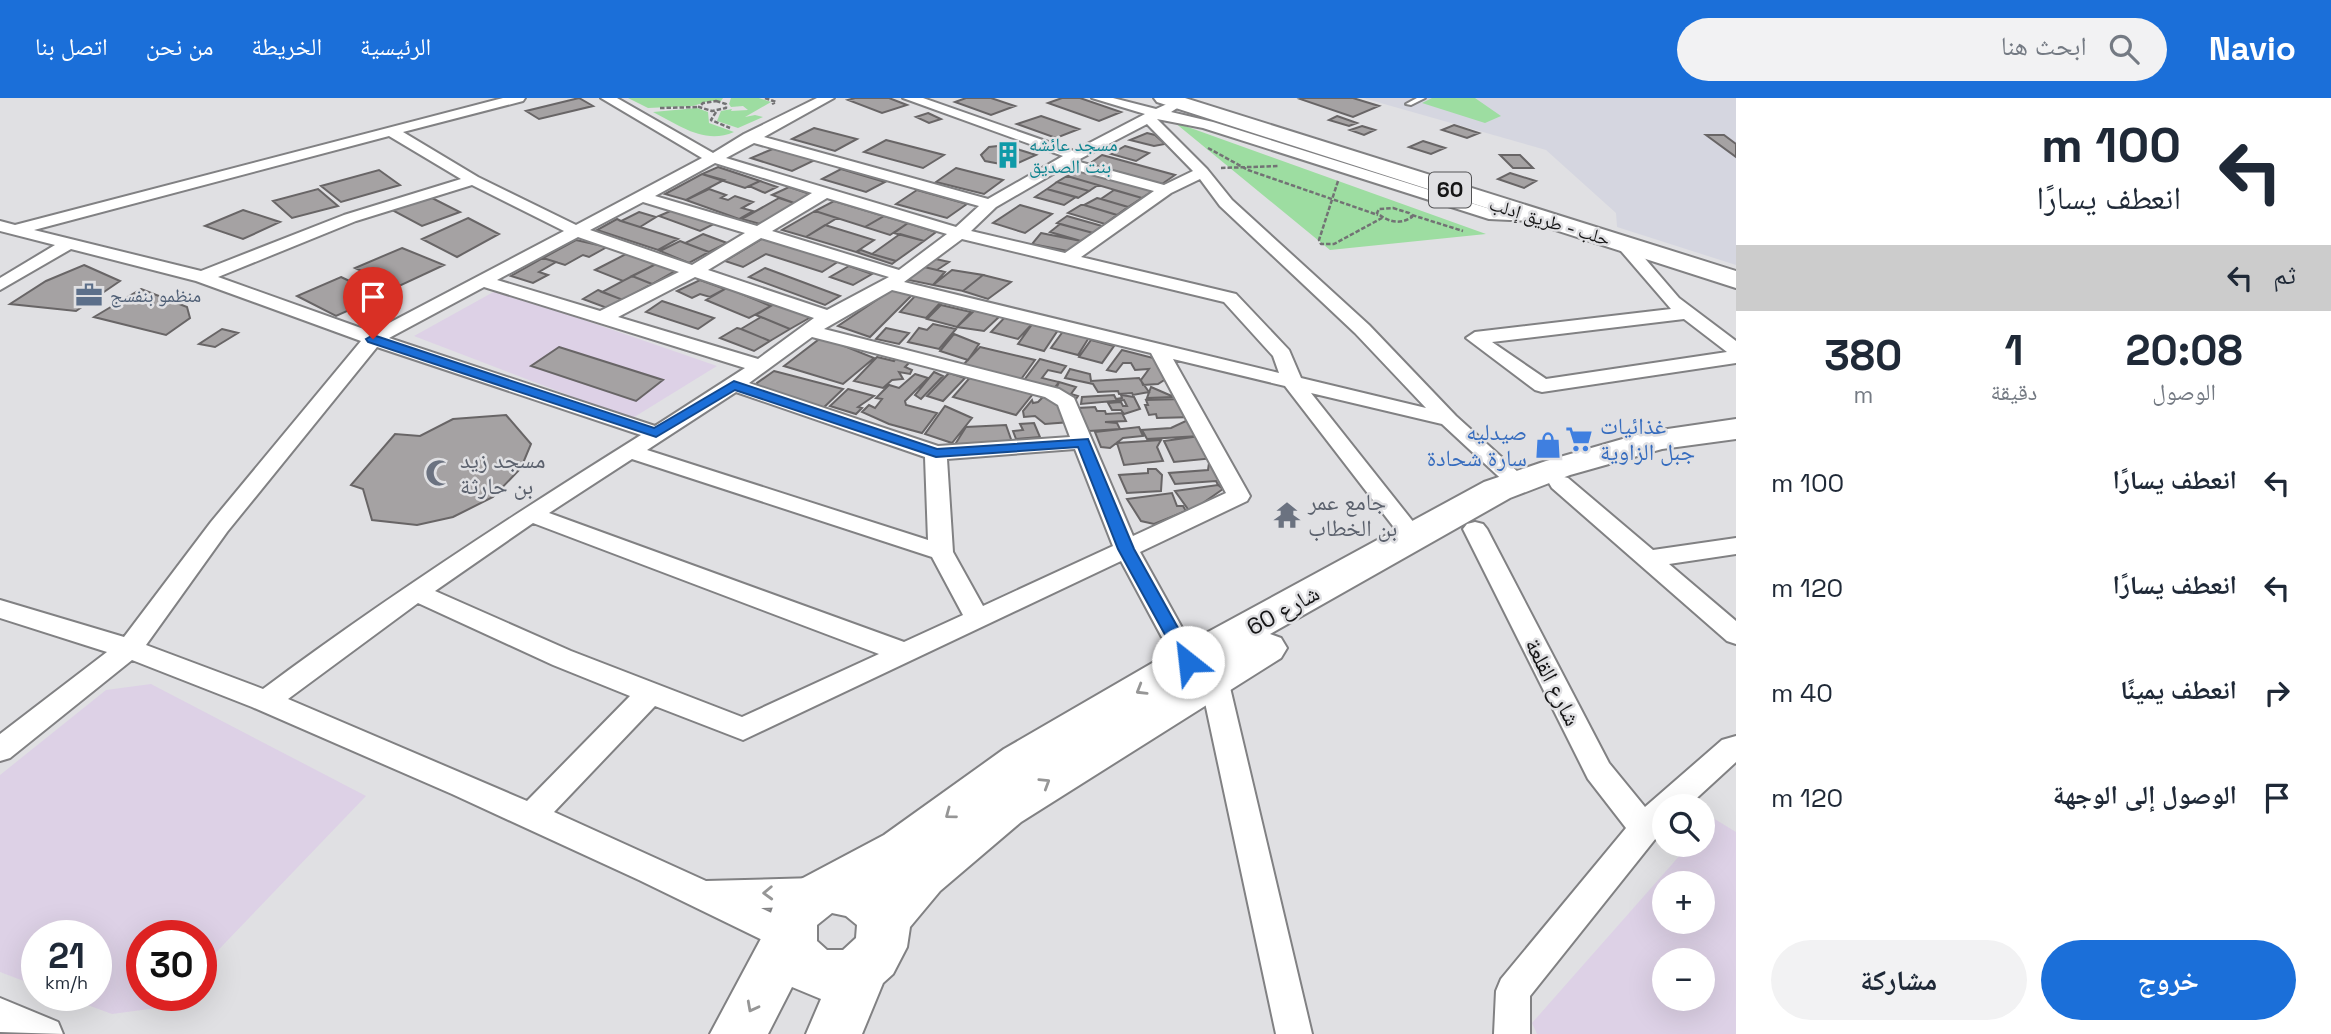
<!DOCTYPE html>
<html lang="ar">
<meta charset="utf-8">
<style>
:root{--surface:#fff;--page:#f2f2f3;--text:#1f2937;--muted:#747a83;--accent:#1b6fd9}
body{margin:0;font-family:"Space Grotesk","Noto Naskh Arabic",sans-serif;background:var(--page);color:var(--text);direction:rtl;height:100vh;display:flex;flex-direction:column;font-size:26px;white-space:nowrap}
*{box-sizing:border-box;margin:0}
p{font-size:23px;color:var(--muted)}
.icon{flex:none;width:38px;height:38px;fill:none;stroke:currentColor;stroke-width:2;stroke-linecap:round;stroke-linejoin:round}
.map{position:relative;flex:1;overflow:hidden;direction:ltr}
.details{display:flex;flex-direction:column;background:var(--surface);width:595px}
.details>*{flex:none}
.banner{background:#fff;color:var(--text);overflow:hidden}
.controls{position:absolute;left:1652px;top:696px;display:grid;gap:14px}
.controls a{display:grid;place-items:center;width:63px;height:63px;border-radius:50%;background:var(--surface);box-shadow:0 7px 28px #0002;font-size:35px}
.speed{position:absolute;left:21px;top:822px;display:flex;gap:14px;font-size:35px;font-weight:700;text-align:center}
.speed>*{display:grid;place-content:center;width:91px;height:91px;border-radius:50%;background:var(--surface);box-shadow:0 7px 28px #0002;line-height:1}
.speed small{font-size:18px;font-weight:400}
.speed .limit{border:10px solid #d22;background:#fff;color:#111}
.pin{position:absolute;display:grid;place-items:center;width:60px;height:60px;color:#fff;margin:-72px -30px;border-radius:50% 50% 50% 0;rotate:-45deg;box-shadow:0 0 7px #0007}
.pin .icon{rotate:45deg}
.me{position:absolute;width:77px;margin:-38px;rotate:331deg;stroke-linejoin:round;filter:drop-shadow(0 0 5px #0008)}
.turn{display:flex;align-items:center;gap:24px;height:147px;padding:0 35px;font-size:32px}
.turn .icon{width:91px;height:91px;stroke-width:2.5}
.turn b{display:block;font-size:49px;line-height:60px}
.then{display:flex;align-items:center;height:66px;padding:0 35px;background:#0003;gap:14px;font-size:26px}
.eta{display:flex;justify-content:space-evenly;align-items:center;height:119px;text-align:center}
.eta b{font-size:42px;font-weight:800;line-height:49px}
.action{display:flex;gap:14px;margin-top:auto;padding:14px 35px}
.action a{flex:1;height:80px;border-radius:42px;background:var(--accent);color:#fff;font-size:28px;font-weight:800;line-height:80px;text-align:center}
.action a+a{background:var(--page);color:var(--text)}
ul{padding:0;list-style:none}
li{display:flex;align-items:center;gap:21px;height:105px;padding:0 35px}
li div{flex:1}
li b{display:block;font-size:26px}
li em{font-style:normal}
header{display:flex;align-items:center;gap:42px;box-sizing:border-box;height:98px;padding:0 35px;background:var(--accent);color:#fff}
header strong{font-size:33px}
nav{display:flex;gap:38px;margin-inline-start:auto;font-size:24px}
.search{width:490px;height:63px;background:var(--page);display:flex;align-items:center;gap:18px;box-sizing:border-box;padding:0 24px;border-radius:38px;color:var(--muted);font-size:26px}
main{display:flex;flex:1;min-height:0}
.map>svg:first-child{display:block}
.built{fill:#d5d6e0}
.education{fill:#ddd1e6;fill-rule:evenodd}
.green{fill:#9ddda1}
.building{fill:#a5a2a3;stroke:#686566;stroke-width:2}
.lines{fill:none;stroke-linecap:round;stroke-linejoin:round}
.service-casing{stroke:#818183;stroke-width:4}
.minor-casing{stroke:#818183;stroke-width:4}
.primary-casing{stroke:#818183;stroke-width:4}
.path{stroke:#727274;stroke-width:2.5;stroke-dasharray:4.5 2;stroke-linecap:butt}
.service{fill:#fff;fill-rule:evenodd}
.minor{fill:#fff;fill-rule:evenodd}
.primary{fill:#fff;fill-rule:evenodd}
.oneway{stroke:#969696}
.route{fill:#1b6fd9;stroke:#12488d;stroke-width:2}
.labels{text-anchor:middle;stroke-width:5;stroke-linejoin:round;paint-order:stroke}
.far-culture-label{font-size:19px;fill:#0d838f;stroke:#e0e0e3;text-anchor:start}
.far-street-label{font-size:19px;fill:#151516;stroke:#e0e0e3}
.far-service-label{font-size:19px;fill:#4e5e75;stroke:#e0e0e3;text-anchor:start}
.shield{fill:#e0e0e3;stroke:#525254;stroke-width:2}
.shield-label{font-size:21px;font-weight:bold;fill:#151516}
.shop-label{font-size:23px;fill:#366cbe;stroke:#e0e0e3;text-anchor:start}
.worship-label{font-size:23px;fill:#5b616d;stroke:#e0e0e3;text-anchor:start}
.street-label{font-size:23px;fill:#151516;stroke:#e0e0e3}
</style>
<header>
<strong>Navio</strong>
<div class="search"><svg class="icon" aria-label="search" viewBox="0 0 24 24"><circle cx="10" cy="10" r="6"/><path d="M15 15l6 6"/></svg>ابحث هنا</div>
<nav><a>الرئيسية</a><a>الخريطة</a><a>من نحن</a><a>اتصل بنا</a></nav>
</header>
<main>
<section class="details">
<div class="banner">
<div class="turn"><svg class="icon" aria-label="left" viewBox="0 0 24 24"><path d="M17 20v-9H6M10 6l-5 5 5 5"/></svg><div><b>100 m</b>انعطف يسارًا</div></div>
<div class="then">ثم<svg class="icon" aria-label="left" viewBox="0 0 24 24"><path d="M17 20v-9H6M10 6l-5 5 5 5"/></svg></div>
</div>
<div class="eta">
<div><b>20:08</b><p>الوصول</p></div>
<div><b>1</b><p>دقيقة</p></div>
<div><b>380</b><p>m</p></div>
</div>
<ul>
<li><svg class="icon" aria-label="left" viewBox="0 0 24 24"><path d="M17 20v-9H6M10 6l-5 5 5 5"/></svg><div><b>انعطف يسارًا</b></div><em>100 m</em></li>
<li><svg class="icon" aria-label="left" viewBox="0 0 24 24"><path d="M17 20v-9H6M10 6l-5 5 5 5"/></svg><div><b>انعطف يسارًا</b></div><em>120 m</em></li>
<li><svg class="icon" aria-label="right" viewBox="0 0 24 24"><path d="M7 20v-9h11M14 6l5 5-5 5"/></svg><div><b>انعطف يمينًا</b></div><em>40 m</em></li>
<li><svg class="icon" aria-label="arrive" viewBox="0 0 24 24"><path d="M6 21V4h12l-3 4 3 4H6"/></svg><div><b>الوصول إلى الوجهة</b></div><em>120 m</em></li>
</ul>
<div class="action"><a>خروج</a><a>مشاركة</a></div>
</section>
<div class="map">
<svg width="1736" height="936" viewBox="0 0 1736 936">
<rect width="100%" height="100%" fill="#e0e0e3"/>
<path class="built" d="M1363 0H1736V167L1617 129 1616 115 1546 52Z"/>
<path class="education" d="M497 192 717 268 631 321 414 238Z
M151 586 366 698 201 870V838H142V898H174L164 909 112 916 63 898H96V838H37V888L0 874V677L106 592Z
M1713 720 1736 734V936H1537L1532 925 1689 747H1703V732ZM1664 786H1703V824H1664ZM1664 863H1703V901H1664Z"/>
<path class="green" d="M628 0H723L721 3H709L693 8 648 10Z
M731 0H759L771 4 745 19 755 17 763 19 738 30 717 23 721 13 732 11 731 13 748 12 743 8 731 9 729 6Z
M1432 0H1475L1501 18 1485 25 1422 5Z
M697 10 708 14 709 25 734 34C704 47 679 27 653 14Z
M1174 24 1486 136 1330 152Z"/>
<path class="building" d="M579 0 593 8 539 21 526 13Z
M855 0H889L907 7 882 15 848 2Z
M966 0H991L1015 8 991 17 955 4Z
M1062 0H1080L1121 14 1099 23 1048 5Z
M1304 0H1353L1379 8 1353 19 1300 1Z
M928 15 941 21 929 25 916 19Z
M1041 18 1079 31 1056 40 1017 26Z
M1337 18 1357 25 1349 28 1329 22Z
M1454 27 1479 35 1467 40 1442 32Z
M1362 28 1375 32 1364 37 1350 32Z
M814 30 857 41 835 53 792 41Z
M1147 35 1155 37 1165 46 1154 48 1130 42Z
M1706 37H1724L1736 46V59Z
M886 42 944 57 923 70 864 54Z
M1423 43 1445 50 1431 56 1409 49Z
M1007 47 1020 52 1036 57 1011 68 985 63 981 57 989 49Z
M1125 48 1149 55 1136 63 1111 56Z
M775 50 815 62 792 73 751 60Z
M1102 57 1175 77 1162 86 1089 66Z
M1500 57H1520L1533 70H1513Z
M718 69 760 83 745 90 702 76Z
M956 70 1003 82 984 96 936 84Z
M841 71 885 84 866 94 822 81Z
M1079 71 1153 93 1142 100 1067 78Z
M379 72 400 87 341 104 321 88Z
M1510 75 1536 83 1524 90 1498 81Z
M702 76 724 82 686 102 665 96Z
M1067 78 1098 87 1089 93 1057 84Z
M760 83 777 89 765 95 749 88Z
M1057 84 1089 93 1078 100 1047 91Z
M789 89 813 97 797 106 772 97Z
M318 91 338 108 292 120 273 103Z
M709 91 726 97 721 100 728 102 735 98 753 104 742 110 753 113 739 121 686 102Z
M1047 91 1076 99 1064 107 1035 99Z
M917 92 967 106 947 120 896 106Z
M1114 92 1142 100 1128 109 1101 101Z
M430 99 460 114 422 128 392 112Z
M779 100 797 106 760 126 742 121Z
M1097 100 1101 101 1128 109 1117 117 1084 107Z
M834 103 884 118 865 129 815 113Z
M1020 107 1052 116 1025 135 993 125Z
M1081 107H1084L1117 117 1105 126 1068 115Z
M675 111 716 125 700 133 659 118Z
M243 112 280 124 243 141 205 128Z
M815 113 837 120 806 139 782 132Z
M639 114 656 119 640 129 621 123Z
M884 118 908 125 890 137 865 129Z
M1067 118 1102 128 1093 135 1057 125Z
M468 120 499 136 457 159 422 141Z
M617 121 621 123 678 141 658 152 597 132Z
M908 125 936 134 924 143 894 135Z
M1060 126 1093 135 1081 143 1050 134Z
M825 127 874 142 856 154 806 139Z
M1041 135 1081 143 1073 154 1032 146Z
M703 136 727 145 709 154 685 145Z
M900 136 924 143 896 163 872 156Z
M765 139 839 163 822 174 766 156 743 169 725 163Z
M576 142 607 149 589 159 583 157 565 167 543 160Z
M680 143 685 145 709 154 689 165 660 153Z
M402 150 444 167 397 189 355 170Z
M861 152 872 156 896 163 892 166 856 154Z
M628 155 656 166 623 183 595 172Z
M927 159 949 164 937 172 920 168Z
M543 160 556 164 539 174 548 177 533 185 511 178Z
M656 166 675 173 652 186 632 178Z
M84 167 120 183 76 213 10 206 46 183Z
M849 168 872 176 853 187 830 179Z
M920 168 937 172 945 174 933 187 904 181Z
M765 170 840 198 825 207 749 179Z
M952 172 983 177 963 193 933 187Z
M983 177 1011 184 988 201 963 193Z
M632 178 652 186 623 202 602 194Z
M341 179 381 198 336 218 297 198Z
M700 182 725 191 710 199 700 196 692 200 677 193Z
M727 190 771 208 749 220 706 202Z
M141 191 187 209 190 220 166 237 94 219Z
M893 191 916 193 870 239 838 228Z
M598 192 623 202 607 210 583 201Z
M916 197 942 203 926 220 900 214Z
M662 203 714 220 698 231 646 214Z
M776 205 811 219 790 231 756 217Z
M941 207 971 214 957 229 927 221Z
M975 212 999 219 984 233 957 229Z
M1006 218 1033 225 1018 241 991 234Z
M761 219 790 231 770 243 741 231Z
M1033 225 1058 232 1044 253 1018 246Z
M933 226 956 231 939 251 908 244 919 230 927 232Z
M737 230 741 231 770 243 754 253 720 240Z
M886 230 909 235 899 246 876 241Z
M222 231 238 235 215 249 199 246Z
M1064 232 1090 238 1078 257 1051 250Z
M954 236 979 246 968 262 940 253Z
M822 239 874 260 843 286 784 268Z
M1091 242 1114 248 1102 265 1079 259Z
M559 249 663 282 636 303 531 268Z
M980 249 1035 262 1019 284 963 267Z
M1122 252 1161 262 1169 279 1158 286 1143 287 1141 282 1149 271 1135 272 1131 265H1123L1116 274 1107 272Z
M877 259 894 263 896 260 910 264 905 269 912 272 910 276 899 274 903 281 892 282 883 290 854 283Z
M1040 261 1066 268 1061 275 1048 272 1042 280 1059 284 1052 293 1022 285Z
M1070 271 1090 276 1091 283 1139 280 1149 294 1133 297 1132 295 1119 296 1118 293 1098 294 1093 286 1065 280Z
M774 273 843 291 820 313 760 294 757 285Z
M934 274 943 278 921 301 915 297Z
M949 275 965 280 943 303 927 298Z
M915 276 928 280 905 303 906 307 937 315 922 335 889 326 862 314 869 307 875 310 882 301 876 300 889 287 899 290Z
M973 276 1036 292 1016 317 953 299Z
M1059 284 1076 289 1071 296 1078 298 1076 301 1055 293Z
M1151 289 1174 299 1147 300Z
M848 291 874 298 858 309 862 310 856 316 830 308Z
M1114 297 1116 301 1122 300 1121 297 1134 299 1140 311 1124 316 1121 312H1112L1108 305 1121 304 1123 308H1127L1124 302 1081 306 1082 299Z
M1043 299 1060 304 1070 324 1045 326 1035 318 1024 319 1023 313 1032 302 1033 305 1038 304Z
M1183 301 1193 319 1157 320 1156 316 1149 317 1145 307H1148L1146 302Z
M945 308 972 320 952 345 925 336Z
M1095 309 1097 313H1105L1106 316 1122 315 1126 323 1105 324 1117 325 1120 331 1089 333 1078 310Z
M506 317 531 346 521 370 493 399 453 419 417 427 372 422 363 391 351 387 395 336 420 338 453 321Z
M1190 321 1200 338 1147 341 1142 332 1171 330Z
M1034 325 1040 339 1016 341 1013 333 1023 332 1020 326Z
M1006 327 1012 344 954 348 966 329Z
M1139 329 1143 338 1123 340 1110 350 1101 349 1095 334Z
M1200 338 1215 360 1174 364 1164 343Z
M1161 342 1157 349 1163 363 1124 367 1117 345Z
M1209 365 1218 366 1230 386 1218 387 1216 383 1175 386 1169 375 1208 372Z
M1148 371H1156L1162 377 1161 393 1127 395 1119 377 1148 375Z
M1218 387 1223 391 1190 414 1175 393Z
M1172 395 1177 408H1183L1186 413 1154 426 1141 423 1127 401Z"/>
<g class="lines">
<defs>
<path id="service" d="M1417 0H1425L1411 7 1406 6Z"/>
<path id="minor" d="M503 0H525L523 3 403 34 478 79 576 127 702 60 601 0H617L713 55 744 36 817 0H834L764 39 988 101 1063 58 903 0H923L1074 53 1145 16 1092 0H1113L1156 11 1178 1 1185 5 1171 14 1213 24 1490 111 1536 115 1538 118 1536 121 1530 123 1489 121 1203 30 1157 21 1207 71 1232 102 1369 227 1456 318 1529 384 1526 389H1510L1442 326 1311 295 1426 440 1422 445 1414 448 1406 445 1285 288 1173 261 1250 398 1247 403 1140 454 1201 564 1197 571 1188 574 1179 571 1121 463 743 642 655 608 554 714 706 783 815 780 826 784 831 794 826 804 815 808 761 810 801 829 806 840 801 851 789 855 639 782 452 696 252 609 132 562 10 660 0 663V636L107 554 0 520V502L124 539 211 424 361 243 196 183 71 151 0 192V180L55 147 0 133V123L15 127ZM1147 26 1193 73 1164 87 1076 63ZM389 38 461 81 344 117 201 173 34 132ZM754 45 979 108 956 129 726 60ZM715 65 812 95 757 128 655 98ZM1065 69 1154 93 1065 155 971 133 996 109ZM1200 81 1220 108 1355 235 1426 310 1301 280 1289 252 1236 196 1081 159 1171 95ZM472 87 564 133 372 234 218 179 356 123ZM827 100 947 136 899 172 772 133ZM643 104 745 135 692 167 590 132ZM578 139 679 174 600 213 497 182ZM761 140 889 179 827 212 708 172ZM962 141 1224 204 1273 258 1279 275 904 184ZM695 179 814 220 758 261 618 219ZM484 189 745 270 655 328 389 240ZM892 192 1151 255 1226 395 1133 438 1074 300 1059 291 824 231ZM812 239 1045 299 1058 307 1070 339 938 348 749 285ZM377 249 641 337C513 417 385 500 263 591L146 547 227 434ZM736 294 925 359 928 442 647 352ZM1075 351 1113 448 983 508 953 454 947 361ZM632 361 932 459 963 517 904 544 549 415ZM533 425 879 556 742 619 571 553 435 493ZM418 505 553 567 630 598 527 703 288 601Z
M1623 141 1629 142 1679 200 1736 243V265L1542 294 1535 292 1466 240 1475 234 1671 211 1615 146ZM1684 221 1727 254 1546 281 1492 244Z
M1560 378 1568 380 1653 452 1736 440V456L1669 466 1736 523V546L1727 543 1552 390 1549 385 1552 380Z
M1475 424 1483 426 1487 431 1609 665 1645 709 1722 642 1736 638V664L1687 709H1664V730L1530 898V936H1494L1496 893 1501 881 1626 730 1588 681 1463 431 1467 426Z
M1214 571 1224 574 1228 581 1312 936H1276L1200 581 1204 574Z
M0 900 58 924 63 936 0 934Z"/>
<path id="primary" d="M1154 0H1185L1736 173V190L1157 4Z
M1736 321V341L1662 351 1570 377 1510 400 1270 536 1281 540 1287 550 1281 560 1021 724 940 793 910 829 907 849 893 876 883 885 862 936H806L821 901 792 889 768 936H710L764 835 774 806 786 789 884 737 1004 651 1173 553 1484 384 1546 363 1647 334ZM832 815 846 818 857 827 856 840 843 852H827L817 843V827Z"/>
</defs>
<use href="#service" class="service-casing"/>
<use href="#minor" class="minor-casing"/>
<use href="#primary" class="primary-casing"/>
<path class="path" d="M765 0 776 4 772 6
M716 3 726 6V10L712 13 699 9 703 5Z
M660 10 699 9
M716 14 711 22 730 30
M1208 50 1248 72 1378 117
M1221 70 1279 68
M1338 83 1319 142 1321 146H1334L1382 120
M1393 110 1409 115 1412 119C1400 127 1388 124 1377 115L1379 111Z
M1412 117 1463 133"/>
<use href="#service" class="service"/>
<use href="#minor" class="minor"/>
<use href="#primary" class="primary"/>
</g>
<defs><path id="oneway-chevron" d="M-2-3.5L2.5 0L-2 3.5" fill="none" stroke-width="1.6" stroke-linecap="round" stroke-linejoin="round" transform="scale(1.75)"/></defs>
<g class="oneway">
<use href="#oneway-chevron" transform="translate(1141 592) rotate(149)"/>
<use href="#oneway-chevron" transform="translate(1045 685) rotate(-32)"/>
<use href="#oneway-chevron" transform="translate(950 716) rotate(143)"/>
<use href="#oneway-chevron" transform="translate(768 795) rotate(178)"/>
<use href="#oneway-chevron" transform="translate(752 909) rotate(118)"/>
</g>
<path class="route" d="M373 237 654 330 734 283 937 351 1088 341 1134 451 1197 564 1194 568H1182L1180 564 1118 451 1078 349 936 359 735 292 656 339 368 244 366 241Z"/>
<defs>
<symbol id="building-bare" viewBox="-9 -9 18 18"><path d="M-4-6H4V6H1V3H-1V6H-4ZM-2.5-4.3h1.7v1.8h-1.7ZM.8-4.3h1.7v1.8H.8ZM-2.5-1h1.7V.8h-1.7ZM.8-1h1.7V.8H.8Z" fill="#0f9aa8" stroke="#e0e0e3" stroke-width="2.5" paint-order="stroke"/></symbol>
<symbol id="office-bare" viewBox="-9 -9 18 18"><path d="M-6-3h4V-5.5h4V-3h4V5H-6ZM-1-4.5V-3h2v-1.5ZM-6 0V1H6V0Z" fill="#5c6f8a" stroke="#e0e0e3" stroke-width="2.5" paint-order="stroke"/></symbol>
<symbol id="supermarket-bare" viewBox="-9 -9 18 18"><path d="M-6-5.5h2.5l.6 2H6L4.5 2H-2.5L-4.4-4H-6ZM-1.5 3.2a1.3 1.3 0 1 0 .1 0ZM3 3.2a1.3 1.3 0 1 0 .1 0Z" fill="#3f7fe0" stroke="#e0e0e3" stroke-width="2.5" paint-order="stroke"/></symbol>
<symbol id="shop-bare" viewBox="-9 -9 18 18"><path d="M-5-2.5h2.3a2.7 3.5 0 0 1 5.4 0H5L5.5 6h-11ZM-1.5-2.5h3a1.5 2.3 0 0 0-3 0Z" fill="#3f7fe0" stroke="#e0e0e3" stroke-width="2.5" paint-order="stroke"/></symbol>
<symbol id="mosque-bare" viewBox="-9 -9 18 18"><path d="M3.5-4.9A6 6 0 1 0 3.5 4.9A5 5 0 1 1 3.5-4.9Z" fill="#6b7280" stroke="#e0e0e3" stroke-width="2.5" paint-order="stroke"/></symbol>
<symbol id="temple-bare" viewBox="-9 -9 18 18"><path d="M0-6L5-2H3V0L6.5 2.5H4V6H1.5V3h-3V6H-4V2.5H-6.5L-3 0V-2H-5Z" fill="#6b7280" stroke="#e0e0e3" stroke-width="2.5" paint-order="stroke"/></symbol>
</defs>
<g fill-rule="evenodd">
<use href="#building-bare" x="989" y="38" width="38" height="38"/>
<use href="#office-bare" x="70" y="178" width="38" height="38"/>
<use href="#supermarket-bare" x="1560" y="322" width="38" height="38"/>
<use href="#shop-bare" x="1529" y="328" width="38" height="38"/>
<use href="#mosque-bare" x="420" y="356" width="38" height="38"/>
<use href="#temple-bare" x="1268" y="398" width="38" height="38"/>
</g>
<g class="labels">
<g class="far-culture-label">
<text x="1029" y="53">مسجد عائشه<tspan x="1029" dy="22">بنت الصديق</tspan></text>
</g>
<g class="far-street-label">
<text transform="translate(1550 123) rotate(17)" y="7">حلب - طريق إدلب</text>
</g>
<g class="far-service-label">
<text x="110" y="204">منظمو بنفسج</text>
</g>
<rect class="shield" x="1429" y="74.5" width="42" height="35" rx="5"/>
<g class="shield-label">
<text x="1450" y="99">60</text>
</g>
<g class="shop-label">
<text x="1600" y="336">غذائيات<tspan x="1600" dy="26">جبل الزاوية</tspan></text>
<text x="1527" y="342" text-anchor="end">صيدليه<tspan x="1527" dy="26">سارة شحادة</tspan></text>
</g>
<g class="worship-label">
<text x="460" y="370">مسجد زيد<tspan x="460" dy="26">بن حارثة</tspan></text>
<text x="1308" y="412">جامع عمر<tspan x="1308" dy="26">بن الخطاب</tspan></text>
</g>
<g class="street-label">
<text transform="translate(1283 512) rotate(-29)" y="8">شارع 60</text>
<text transform="translate(1553 584) rotate(63)" y="8">شارع القلعة</text>
</g>
</g>
</svg>
<div class="controls">
<a><svg class="icon" aria-label="search" viewBox="0 0 24 24"><circle cx="10" cy="10" r="6"/><path d="M15 15l6 6"/></svg></a>
<a>+</a>
<a>−</a>
</div>
<div class="speed"><div>21<small>km/h</small></div><div class="limit">30</div></div>
<div class="pin" style="left:373px;top:241px;background:#d93025"><svg class="icon" aria-label="arrive" viewBox="0 0 24 24"><path d="M6 21V4h12l-3 4 3 4H6"/></svg></div>
<svg class="me" style="left:1188px;top:564px" viewBox="-20 -20 40 40"><circle r="19" fill="#fff"/><path d="M0-13L10 11 0 6-10 11z" fill="#1b6fd9"/></svg>
</div>
</main>
